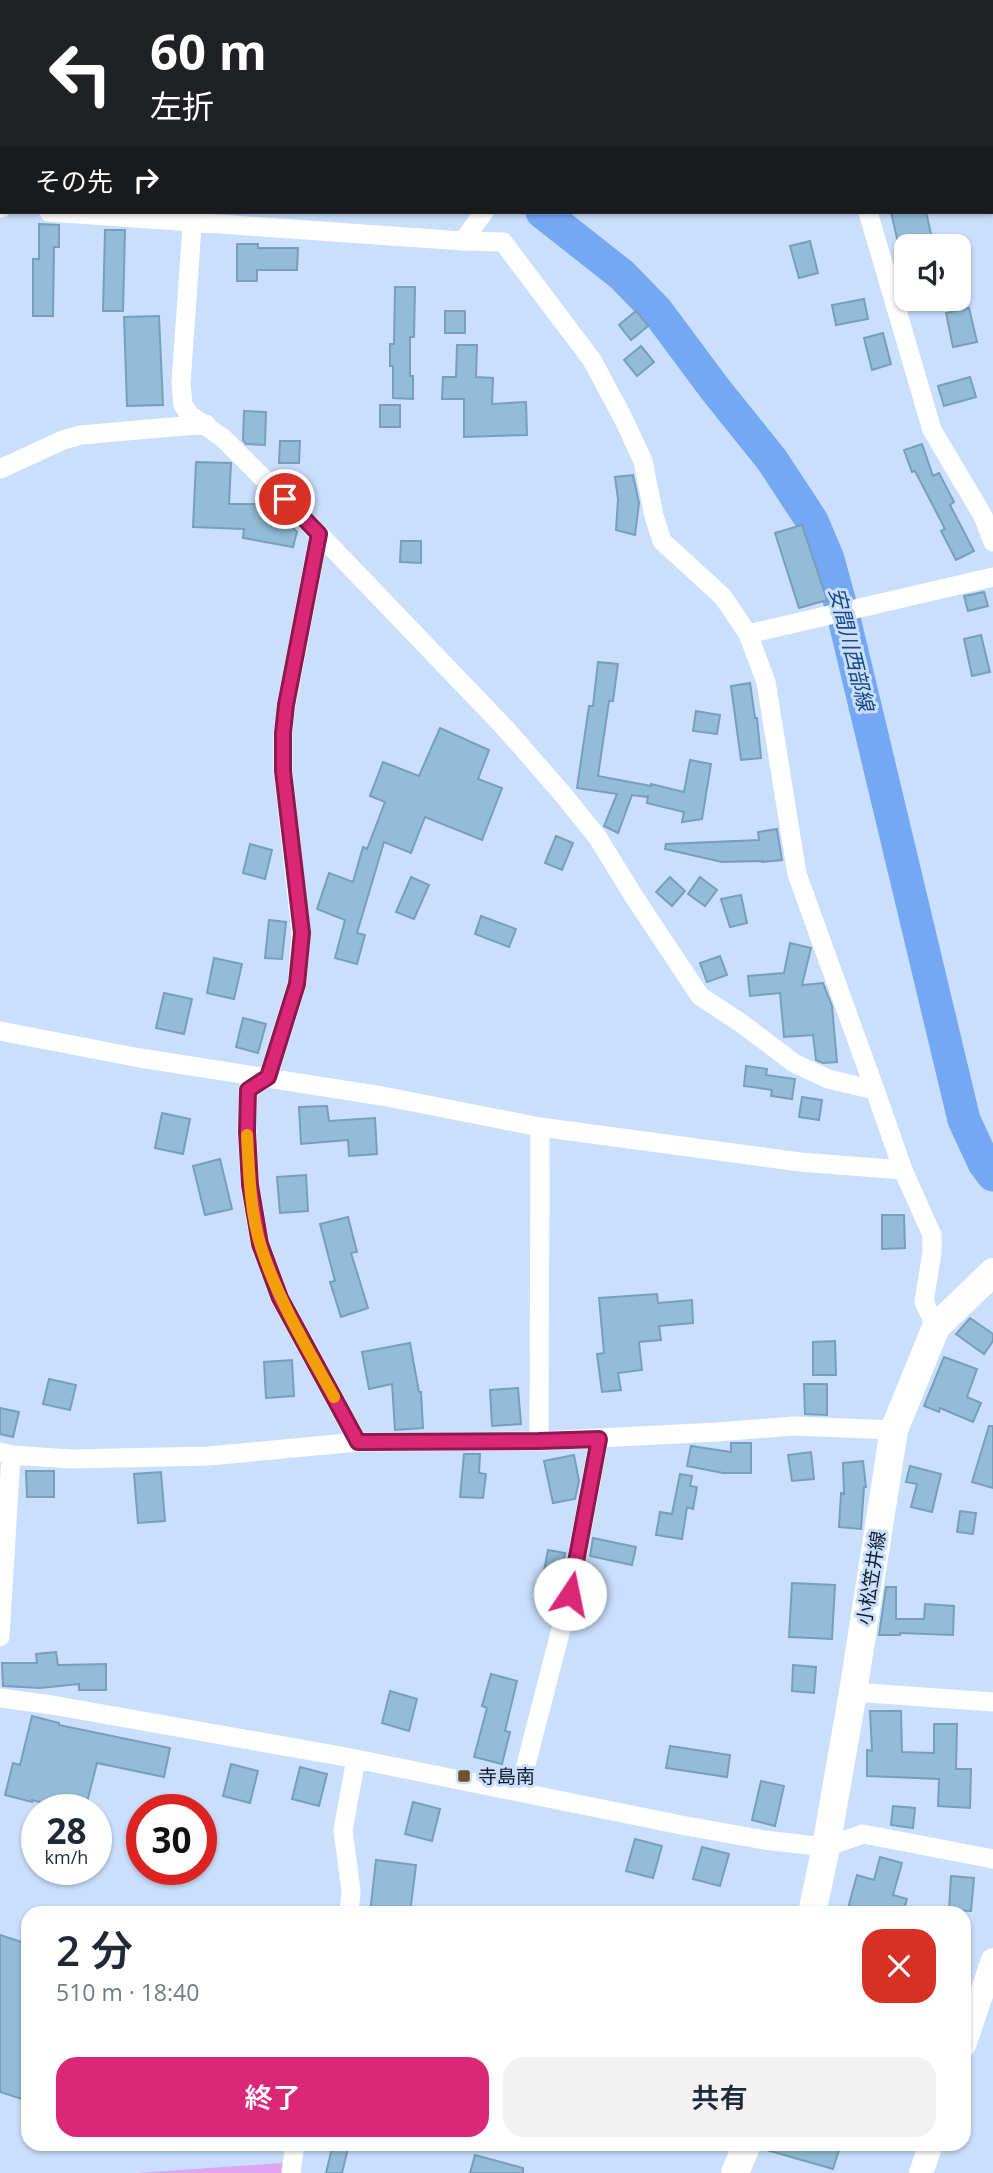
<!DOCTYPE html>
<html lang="ja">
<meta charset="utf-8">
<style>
:root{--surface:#fff;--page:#f2f2f3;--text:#1f2937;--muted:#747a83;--accent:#db2777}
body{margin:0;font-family:"Open Sans","Noto Sans JP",sans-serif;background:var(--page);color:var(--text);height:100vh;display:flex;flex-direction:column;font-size:26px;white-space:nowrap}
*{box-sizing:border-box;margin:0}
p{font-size:23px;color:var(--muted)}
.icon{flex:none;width:38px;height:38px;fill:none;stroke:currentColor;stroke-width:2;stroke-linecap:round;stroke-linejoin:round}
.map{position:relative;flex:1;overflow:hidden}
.panel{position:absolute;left:21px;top:1906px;width:950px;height:245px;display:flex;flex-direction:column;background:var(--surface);border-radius:21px;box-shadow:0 2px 5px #0004}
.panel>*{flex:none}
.guide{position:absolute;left:0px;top:0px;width:994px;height:214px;box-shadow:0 2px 5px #0004;background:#202124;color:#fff;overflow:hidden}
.buttons{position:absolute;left:894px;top:234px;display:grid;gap:14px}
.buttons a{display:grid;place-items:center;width:77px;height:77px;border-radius:14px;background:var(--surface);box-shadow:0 2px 5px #0004;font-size:35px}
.speed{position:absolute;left:21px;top:1794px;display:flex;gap:14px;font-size:35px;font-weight:700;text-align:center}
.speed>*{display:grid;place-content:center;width:91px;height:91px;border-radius:50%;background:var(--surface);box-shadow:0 2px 5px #0004;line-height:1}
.speed small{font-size:18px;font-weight:400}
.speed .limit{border:10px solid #d22;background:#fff;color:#111}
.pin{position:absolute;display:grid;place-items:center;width:60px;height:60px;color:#fff;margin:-30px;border:4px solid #fff;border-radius:50%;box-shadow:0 2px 7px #0007}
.me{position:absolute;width:77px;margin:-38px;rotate:11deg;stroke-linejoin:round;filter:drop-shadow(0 0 5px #0008)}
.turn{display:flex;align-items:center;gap:24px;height:147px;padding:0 35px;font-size:32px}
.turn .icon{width:91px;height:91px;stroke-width:2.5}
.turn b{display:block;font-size:49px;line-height:60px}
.then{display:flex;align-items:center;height:66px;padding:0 35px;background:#0003;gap:14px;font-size:26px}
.round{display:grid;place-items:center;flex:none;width:74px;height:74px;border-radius:21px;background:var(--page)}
.summary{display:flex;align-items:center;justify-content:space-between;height:119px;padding:0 35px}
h1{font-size:42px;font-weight:600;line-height:52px}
.cta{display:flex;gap:14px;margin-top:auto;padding:14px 35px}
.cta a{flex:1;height:80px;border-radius:21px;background:var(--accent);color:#fff;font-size:28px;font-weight:600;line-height:80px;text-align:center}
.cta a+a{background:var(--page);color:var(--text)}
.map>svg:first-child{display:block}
.green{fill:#dea5f0}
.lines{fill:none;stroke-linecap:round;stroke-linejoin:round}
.river{stroke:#75a8f3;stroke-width:33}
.building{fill:#92bcd7;stroke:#779fba;stroke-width:2}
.minor{stroke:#fff;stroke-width:19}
.tertiary{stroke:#fff;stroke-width:24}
.secondary{stroke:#fff;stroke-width:28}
.route-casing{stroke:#8e194d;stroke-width:18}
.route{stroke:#db2777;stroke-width:12}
.slow{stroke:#f59e0b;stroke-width:12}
.poi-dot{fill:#6f5326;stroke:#cadffd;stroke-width:2.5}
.labels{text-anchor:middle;stroke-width:6;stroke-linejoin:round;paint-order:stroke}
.street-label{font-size:19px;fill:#111a28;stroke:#cadffd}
.poi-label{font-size:19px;fill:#111a28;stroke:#cadffd;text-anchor:start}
.water-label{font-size:21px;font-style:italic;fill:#184789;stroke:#cadffd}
</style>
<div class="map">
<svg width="993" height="2173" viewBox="0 0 993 2173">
<rect width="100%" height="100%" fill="#cadffd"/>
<path class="green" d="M283 2163 282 2173H137Z"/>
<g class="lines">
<path class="river" d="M261 0 263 2
M542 212 622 275 657 311 715 389 772 460 812 521 828 559 843 614 964 1120 984 1163 993 1175"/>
</g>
<path class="building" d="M891 212H926L934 247H899Z
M39 224 59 225V247H54L53 316H33V259H39Z
M105 230H125L123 311H103Z
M810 241 818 273 799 278 790 246Z
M237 244H258V248H298L297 270H257V281H237Z
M395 287H415L414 337H410V376H413V399L393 398V366H390V344H394Z
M864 299 868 319 836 325 832 305Z
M969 308 977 342 953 347 946 313Z
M445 311H465V333H445Z
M636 311 648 326 631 340 619 325Z
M159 316 163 405 127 406 124 317Z
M883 333 891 364 872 370 864 338Z
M457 345H477L476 377 493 378 492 404 526 402 527 435 464 437V399H442L443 377H456Z
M641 346 654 362 637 376 624 360Z
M970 377 976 397 944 406 938 386Z
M380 405H400V427H380Z
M244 411 266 412 265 445 246 444 243 440Z
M280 441H300L299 463H279Z
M922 444 933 476 939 473 954 502 950 505 974 551 956 560 941 531 945 529 915 471 912 472 904 450Z
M196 462 231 463 229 504H272L297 532 293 547 243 538 244 529 193 527Z
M633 475 639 503 635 535 616 530 618 499 615 477Z
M802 525 827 600 799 608 775 533Z
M401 541H421V563L400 562Z
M984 592 988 606 968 611 964 596Z
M981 635 990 672 972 676 964 639Z
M598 662 618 664 613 701H609L598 776 651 786V784L684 792 690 760 711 764 702 819 682 822 684 812 647 803 648 795V797L632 795 618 833 604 826 617 794 577 788 589 706H593Z
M750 683 755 718H757L761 758 741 760 731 686Z
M696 711 720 715 717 734 693 731Z
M440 728 489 750 478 779 502 788 482 840 425 817 411 853 384 842 357 933 365 935 357 964 335 958 345 920 317 909 329 873 353 882 363 847 367 849 385 802 370 796 383 762 419 776Z
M777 829 782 860 762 862V861L722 862 665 849 666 844 759 840 758 832Z
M556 836 573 843 562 870 545 863Z
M250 844 272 850 265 879 243 873Z
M411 877 429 885 414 919 396 912Z
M670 877 685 891 672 906 656 892Z
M700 877 717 890 705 906 688 894Z
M741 895 747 923 730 927 721 899Z
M481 916 516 929 509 947 475 934Z
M269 920 286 922 282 959 265 958Z
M790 943 811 948 802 985 823 983 832 1006 837 1062 823 1063 816 1060 813 1035 784 1037 780 993 750 996 748 976 784 973Z
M720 956 727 975 707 982 700 963Z
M214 958 242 964 234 999 207 993Z
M164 993 192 999 184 1034 156 1028Z
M243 1018 266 1024 258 1053 236 1047Z
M746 1066 767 1069 766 1075 795 1079 792 1099 771 1096 772 1090 744 1086Z
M802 1097 822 1100 819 1120 799 1117Z
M327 1106 329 1121 375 1118 377 1154 349 1156 348 1140 301 1144 299 1107Z
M162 1113 190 1119 183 1154 155 1148Z
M220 1159 232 1209 205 1215 193 1166Z
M306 1175 308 1211 280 1213 277 1177Z
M882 1215H904L905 1248 882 1249Z
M348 1217 357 1252 351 1253 368 1308 341 1317 330 1282 335 1281 320 1224Z
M657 1294 658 1303 692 1300 693 1323 659 1326 661 1340 639 1342 642 1370 618 1373 621 1390 602 1392 597 1354 604 1353 599 1298Z
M970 1318 993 1334V1341L984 1354 956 1334Z
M835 1341 836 1375H813V1342Z
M410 1343 419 1392H421L423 1428 395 1430 392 1384 369 1389 362 1352Z
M944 1357 977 1369 967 1397 981 1403 973 1422 940 1408 939 1412 924 1406Z
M292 1360 294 1396 266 1398 264 1362Z
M49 1379 76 1385 70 1410 43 1404Z
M804 1384H827V1415L805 1414Z
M518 1388 521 1424 492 1426 490 1390Z
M0 1408 19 1412 13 1437 0 1434Z
M989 1426H993V1488L972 1482Z
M731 1443H751V1473H723L687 1466 691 1446 731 1452Z
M811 1452 814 1479 792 1481 788 1455Z
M464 1454H480L479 1473 486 1474 483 1498 460 1497Z
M574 1455 579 1481 575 1499 553 1503 544 1461Z
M863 1461 866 1487H864L861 1529 839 1527 841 1493 844 1494 843 1463Z
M910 1466 941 1474 932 1512 911 1507 917 1484 906 1482Z
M26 1471H54V1497H27Z
M161 1472 165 1521 138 1523 134 1474Z
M680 1474 692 1476 690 1486 697 1487 693 1509 687 1507 682 1539 656 1535 660 1512 672 1514Z
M960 1511 976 1513 973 1534 957 1532Z
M593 1538 636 1547 632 1565 590 1556Z
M548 1550 565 1553 561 1574 544 1571Z
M792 1583 835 1585 832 1639 789 1637Z
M886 1587H896V1619H924L925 1604 954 1606 953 1635 900 1633V1635H879Z
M56 1652 58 1665 106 1664V1690H79V1684L40 1688 3 1686 2 1663H37L36 1654Z
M793 1665 816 1667 814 1693 792 1691Z
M491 1674 517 1681 505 1731 510 1732 502 1764 474 1757 487 1708 482 1706Z
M390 1691 417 1699 409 1731 382 1723Z
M870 1711H901L902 1752 934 1753V1724H957L956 1769H971L970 1808 938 1806 939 1779 867 1776V1750L872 1751Z
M32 1716 59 1723V1725L170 1748 164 1777 97 1763 85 1810H70L32 1800V1802L5 1795 13 1763 20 1765Z
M670 1746 730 1755 727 1777 666 1768Z
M231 1764 258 1771 250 1803 223 1796Z
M300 1767 327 1774 319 1806 292 1799Z
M761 1781 784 1786 775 1826 752 1820Z
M413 1802 440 1809 432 1841 405 1834Z
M893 1806 915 1808 913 1828 891 1825Z
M635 1839 662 1846 653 1878 626 1871Z
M702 1847 729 1854 720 1886 693 1879Z
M880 1857 902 1863 893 1895 907 1899 903 1913H866L848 1908 857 1875 874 1880Z
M376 1860 416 1865 410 1913H370Z
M951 1876 974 1878 971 1911 949 1910Z
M0 1935 28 1944V2101L0 2092Z
M333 2144H349L342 2173H326Z
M763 2144H841L833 2169 763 2149Z
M475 2155 523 2168V2173H470Z"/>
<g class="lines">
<path class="minor" d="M207 2V0
M0 45H2
M0 208H2
M49 212 463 241 503 242 592 360 624 420 643 461 654 516 662 541 723 597 748 634 766 682 797 874 875 1090
M193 212 181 383 183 405 190 415 223 438 319 534 505 728 561 792 598 838 633 895 700 996 741 1023 794 1063 828 1079 875 1090 903 1170
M868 212 932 430 983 516 993 542
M463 241 484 212
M0 469 63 440 81 435 206 424
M319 534 286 706 283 733V771L301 933 297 984 268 1077 248 1090 247 1132 250 1185 260 1244 280 1298 358 1442
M748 634 993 577
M0 1031 140 1058 382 1096 540 1127 800 1162 903 1170 932 1235V1252L924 1302 936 1327
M539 1441 540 1127
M0 1452 11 1455 71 1459 209 1456 358 1442 539 1441 717 1432 794 1426 894 1430
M0 1637 11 1455
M853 1692 993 1702
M0 1698 52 1705 346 1757 681 1825 764 1840 826 1847 863 1834 993 1859
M519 1792 570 1594 599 1439
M349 1913 351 1891 343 1830 356 1759
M291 2173 295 2144"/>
<path class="tertiary" d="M615 0 618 2
M992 187H993
M964 2045 993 1960
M921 2173 931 2144"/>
<path class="secondary" d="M812 1913 826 1847 853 1692 894 1430 936 1327 993 1272
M735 2173 747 2144"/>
</g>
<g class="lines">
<defs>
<path id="route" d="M285 499 319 534 286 705 283 733V771L302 933 297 984 268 1077 248 1090 247 1132 250 1185 260 1244 280 1298 358 1442 539 1441 599 1439 570 1594"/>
</defs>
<use href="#route" class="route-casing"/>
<use href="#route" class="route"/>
<path class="slow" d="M247 1135C249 1171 250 1213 261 1247 278 1300 307 1348 334 1397"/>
</g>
<rect class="poi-dot" x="457" y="1769" width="14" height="14" rx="3.5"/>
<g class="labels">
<g class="street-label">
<text transform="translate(871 1578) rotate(-81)" y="7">小松笠井線</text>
</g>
<g class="poi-label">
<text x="478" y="1783">寺島南</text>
</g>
<g class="water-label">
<text transform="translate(851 649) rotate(76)" y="7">安間川西部線</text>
</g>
</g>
</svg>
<div class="buttons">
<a><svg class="icon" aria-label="sound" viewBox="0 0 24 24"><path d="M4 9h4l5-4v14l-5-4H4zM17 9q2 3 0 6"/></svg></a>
</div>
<div class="speed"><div>28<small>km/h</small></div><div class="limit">30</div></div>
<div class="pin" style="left:285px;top:499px;background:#d93025"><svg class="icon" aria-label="arrive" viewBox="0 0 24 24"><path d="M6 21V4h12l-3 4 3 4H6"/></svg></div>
<svg class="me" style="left:570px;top:1594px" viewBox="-20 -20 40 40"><circle r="19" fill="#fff"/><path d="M0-13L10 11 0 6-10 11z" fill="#db2777"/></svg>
<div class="guide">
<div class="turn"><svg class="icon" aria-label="left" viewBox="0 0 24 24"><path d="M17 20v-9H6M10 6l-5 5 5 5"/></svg><div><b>60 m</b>左折</div></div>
<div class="then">その先<svg class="icon" aria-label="right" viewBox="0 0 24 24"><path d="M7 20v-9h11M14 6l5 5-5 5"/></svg></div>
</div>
<section class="panel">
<div class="summary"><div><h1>2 分</h1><p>510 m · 18:40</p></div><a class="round" style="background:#d93025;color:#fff"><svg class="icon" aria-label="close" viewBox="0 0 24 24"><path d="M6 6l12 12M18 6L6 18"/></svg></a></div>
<div class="cta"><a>終了</a><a>共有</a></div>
</section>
</div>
